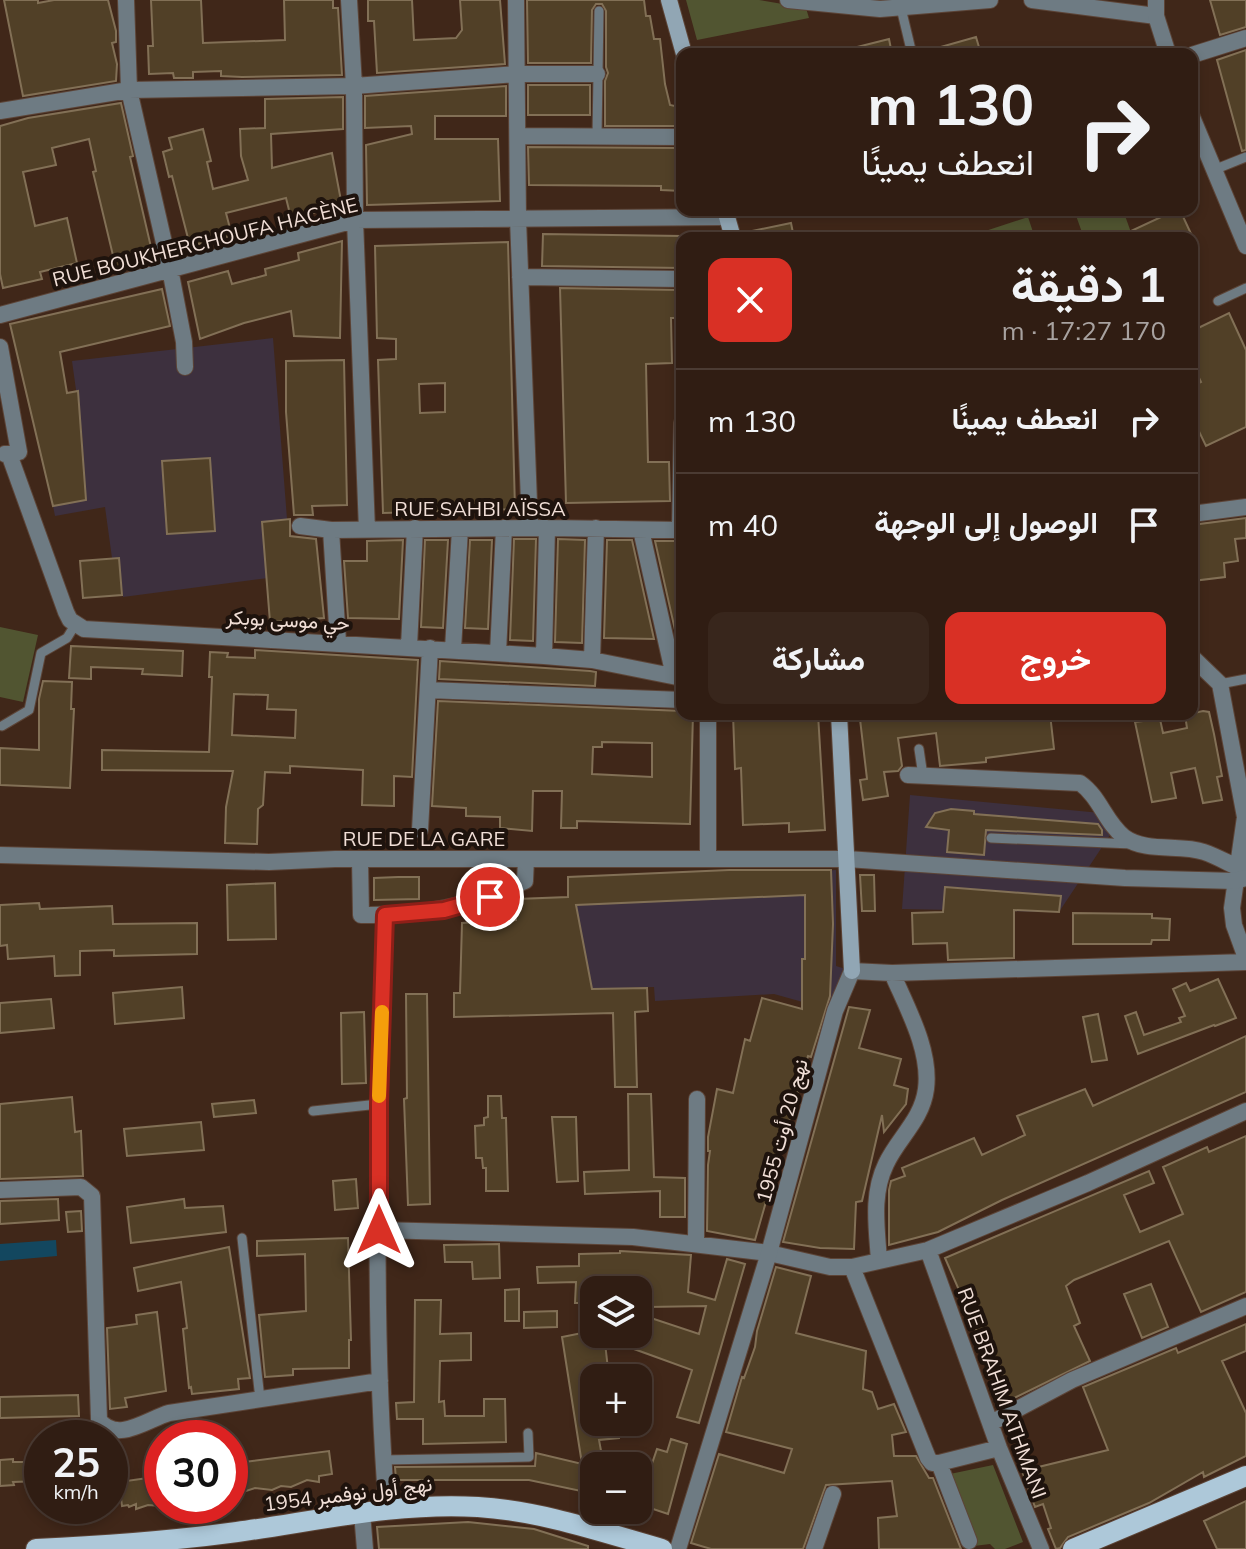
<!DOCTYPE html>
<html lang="ar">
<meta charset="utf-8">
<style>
:root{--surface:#301d13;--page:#38261c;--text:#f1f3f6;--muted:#a8a2a0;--line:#4b3b33;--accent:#d93025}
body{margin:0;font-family:Mulish,Vazirmatn,sans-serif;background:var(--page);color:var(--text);direction:rtl;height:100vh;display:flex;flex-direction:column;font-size:30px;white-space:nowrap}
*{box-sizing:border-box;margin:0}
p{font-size:26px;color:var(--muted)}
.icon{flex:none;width:44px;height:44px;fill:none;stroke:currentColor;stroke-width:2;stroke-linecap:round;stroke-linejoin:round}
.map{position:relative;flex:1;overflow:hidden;direction:ltr}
.side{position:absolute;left:676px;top:232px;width:522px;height:488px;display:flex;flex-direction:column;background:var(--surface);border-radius:16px;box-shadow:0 4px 12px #0003,0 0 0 2px var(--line);direction:rtl}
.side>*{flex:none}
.guide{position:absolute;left:676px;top:48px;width:522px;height:168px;border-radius:16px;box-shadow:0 4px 12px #0003,0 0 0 2px var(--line);direction:rtl;background:#301d13;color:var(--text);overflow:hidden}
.controls{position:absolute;left:580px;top:1276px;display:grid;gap:16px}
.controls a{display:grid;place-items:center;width:72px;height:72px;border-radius:16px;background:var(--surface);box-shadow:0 4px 12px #0003,0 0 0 2px var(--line);font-size:40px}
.speed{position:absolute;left:24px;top:1420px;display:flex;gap:16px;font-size:40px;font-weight:700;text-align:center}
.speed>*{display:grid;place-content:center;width:104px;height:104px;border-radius:50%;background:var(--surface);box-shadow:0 4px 12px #0003,0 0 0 2px var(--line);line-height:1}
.speed small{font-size:20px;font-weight:400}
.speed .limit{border:12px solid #d22;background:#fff;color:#111}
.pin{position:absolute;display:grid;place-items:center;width:68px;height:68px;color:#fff;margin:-34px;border:4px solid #fff;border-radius:50%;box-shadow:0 2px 8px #0007}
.me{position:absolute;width:88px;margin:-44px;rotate:0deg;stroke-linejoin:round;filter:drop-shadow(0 0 6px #0008)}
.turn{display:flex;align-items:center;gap:28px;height:168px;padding:0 32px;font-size:36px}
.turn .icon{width:104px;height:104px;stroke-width:2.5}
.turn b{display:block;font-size:56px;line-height:68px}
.round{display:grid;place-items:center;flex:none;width:84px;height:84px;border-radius:16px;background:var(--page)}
.head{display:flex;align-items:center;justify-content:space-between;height:136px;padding:0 32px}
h1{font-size:48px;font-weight:700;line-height:60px}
.primary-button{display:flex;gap:16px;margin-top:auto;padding:16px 32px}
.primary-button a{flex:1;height:92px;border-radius:16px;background:var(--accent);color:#fff;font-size:32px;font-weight:700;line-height:92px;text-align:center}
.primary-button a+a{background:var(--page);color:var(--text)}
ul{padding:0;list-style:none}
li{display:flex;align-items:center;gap:24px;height:104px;padding:0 32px;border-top:2px solid var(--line)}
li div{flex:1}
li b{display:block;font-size:30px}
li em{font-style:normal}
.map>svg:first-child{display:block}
.commercial{fill:#3d303e}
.green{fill:#515531}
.water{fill:#13475f}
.building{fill:#514027;stroke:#827056;stroke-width:2;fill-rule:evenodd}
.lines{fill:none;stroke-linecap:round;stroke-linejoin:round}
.service-casing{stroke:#5c4437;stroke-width:11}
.minor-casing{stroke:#5c4437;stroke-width:18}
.tertiary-casing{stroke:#5c4437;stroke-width:18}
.secondary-casing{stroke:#5c4437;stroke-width:18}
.primary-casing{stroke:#5c4437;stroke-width:22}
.service{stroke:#6e7b83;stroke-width:9}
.minor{stroke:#6e7b83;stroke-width:16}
.tertiary{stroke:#6e7b83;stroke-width:16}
.secondary{stroke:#91a6b4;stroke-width:16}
.primary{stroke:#adc8d9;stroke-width:20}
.route-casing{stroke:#8d1f18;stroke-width:20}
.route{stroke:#d93025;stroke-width:14}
.slow{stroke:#f59e0b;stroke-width:14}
.labels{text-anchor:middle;stroke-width:8;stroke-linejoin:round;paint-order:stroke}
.street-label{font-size:20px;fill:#f1dfd7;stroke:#1e130d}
</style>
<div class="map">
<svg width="1246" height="1549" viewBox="0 0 1246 1549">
<rect width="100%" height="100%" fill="#402719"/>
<path class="commercial" d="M273 338 287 519 261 522 268 578 123 597 119 558H112L105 507 55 516 53 506 86 499 82 433 72 361Z
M910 795 1101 813 1110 835 1059 912 902 909Z
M836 870V966L852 971 835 1011 774 994 655 1001 654 987 592 989 570 884Z"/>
<path class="green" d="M686 0H759L806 8 809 18 697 40Z
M1074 210H1123L1133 238H1084Z
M1028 217 1035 238H964Z
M0 627 38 635 23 702 0 697Z
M993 1465 1023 1542 1005 1549H995L990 1544 974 1546 950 1474Z"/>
<path class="water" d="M56 1240 57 1256 0 1261V1244Z"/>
<path class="building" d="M4 0H38V3L54 0H108L116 31V42L112 43 117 64 116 81 23 96Z
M151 0H201L203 43 285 40 284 0H333V8H338L342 75 242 77 221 76V71L193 72V78H174L173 73 149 74 148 46H153Z
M368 0H412L414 40 456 38 462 30 460 0H500L505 64 377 73 374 21H368Z
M527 0H644L646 16H650L654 39H660L665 84 670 105 675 106 680 126H605V81L608 73 606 67V11L602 4H596L592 10 591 63H528Z
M1210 0H1246V27L1220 35Z
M976 37 981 54H930V50Z
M889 39 892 54H849V49Z
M1246 50V150L1242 151 1217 60Z
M528 85H590V115H528Z
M506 86V116H435V139H498L500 201 367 205 366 145 412 134 411 126 365 128V96Z
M343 97V129L271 134 272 168 332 153 342 206 291 218 286 198 226 213 232 236 190 246 172 176 169 177 163 152 172 149 169 138 203 129 211 161 207 162 213 189 248 180 241 156 240 129 265 128V99Z
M121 103 133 156 130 157 154 260 116 268 93 172 96 171 89 139 52 148 56 165 23 172 35 226 67 218 77 263 40 272 42 279 3 288 0 274V126L28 118Z
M528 147 682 148V191L661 190V186L529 185Z
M1176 210H1180L1193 238H1160L1157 232 1142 238H1134L1131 231Z
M791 223 794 238H748L747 232Z
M543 234 682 236V268L542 266Z
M342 241 340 338 294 336 291 311 244 323 200 339 188 282 228 271 232 284 266 275 265 269 299 260 298 253Z
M508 242 515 509 383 513 378 360 396 359V339L377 338 375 246ZM445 383V412L420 413 419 384Z
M560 288 680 290V318H671L672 363 646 364 648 462H669L670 501 566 503Z
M162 289 170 326 60 352 67 393 78 391 86 500 53 506 10 324Z
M1229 313 1246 350V427L1206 446 1192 417V386L1201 382 1192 363V331Z
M344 360 347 505 312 506 313 515H294L286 412V361Z
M210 458 215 531 167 534 162 461Z
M1246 518V538L1235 539 1238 561 1224 563 1225 577 1192 581V525Z
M290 519V536L316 539 324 618 270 622 262 522Z
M514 539H536L533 641 510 640Z
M558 539 585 540 582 643 555 642Z
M403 540 399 619 348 618 344 561H367V541Z
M425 540H448L443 628 421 627Z
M470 540H492L488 629 465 628Z
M607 540H632L654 639 604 638Z
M655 541H682V640L677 639Z
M119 558 122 595 83 598 80 561Z
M71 646 183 651 182 676 142 674 143 669 91 667V679L69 678Z
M255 650 418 660 412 777 394 776V806L362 805 363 770 290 766V773L265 772 263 805 258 809 257 844 225 843 226 807 233 771 102 770V750L209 752 212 677H209L210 652 228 653 227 657 255 658ZM234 694 268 695 267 709 296 710 295 738 232 735Z
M440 661 590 671 596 672 595 686 439 679Z
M43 681 72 682 71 709H74L70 788 0 785V748L39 750V699Z
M438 701 682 711V714H693L690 824 577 821V828H561L562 791H533L532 831 500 828V817L466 816V808L432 806ZM602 742 652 743V777L592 774 593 747H602Z
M1203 711 1209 712 1214 734 1222 776 1217 777 1222 800 1203 803 1195 768 1171 773 1176 798 1152 802 1135 722 1160 719 1163 733 1187 728 1185 715Z
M733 714H818L825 830 789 832V823L743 825 741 768 735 769Z
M901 714H1050L1054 749 986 758V762L940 766 936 733 898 738 902 766 898 771 884 772 888 796 863 800 860 780 867 779 860 719Z
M951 809 974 811V814L1098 824 1102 830V835L986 830 984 855 947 852 949 830 926 827 935 813Z
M729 870H831L833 924 830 996 811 1057 808 1056 755 1240 707 1231 708 1165 710 1151H708V1137L717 1089 733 1093 745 1039 750 1041 762 998 802 1009V959H805V895L576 905 592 989 647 988 648 1011 635 1012 637 1087H615L613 1013 454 1017V993H460L462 923 516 920 517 899 568 897V877Z
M860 875H874L875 911H862Z
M398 877H419V899L374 900V878Z
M275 883 276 939 228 940 227 885Z
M945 887 1061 896 1059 912 1014 910V958L948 960 947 943 913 944 912 913 943 912Z
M39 903 40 909 112 906 113 924 197 923V954L114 956V950L80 951V975L55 976 54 956 8 959 7 945 0 946V905Z
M1073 913 1152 914V918L1170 919 1169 940H1152L1151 944H1073Z
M1218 979 1236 1018 1215 1026 1214 1025 1138 1054 1125 1016 1136 1012 1144 1035 1181 1022 1179 1018 1185 1016 1173 989 1186 983 1190 991Z
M182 987 184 1018 115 1024 113 993Z
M406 994H427L430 1204 408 1205 404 1099 407 1098Z
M51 999 54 1028 0 1033V1003Z
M849 1007 870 1010 859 1048 901 1059 894 1085 908 1089 906 1104 884 1132 882 1115 862 1201 856 1202 854 1249 820 1248 783 1242Z
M364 1012 366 1083 342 1084 341 1013Z
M1098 1014 1107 1060 1092 1062 1083 1017Z
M1246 1036V1092L1002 1200 938 1232 889 1245V1190L891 1181 905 1176 902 1168 974 1138 982 1155 1025 1135 1017 1116 1085 1089 1093 1106Z
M628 1094H651L654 1177 685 1178V1217H660V1191L585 1194 584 1172 629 1170Z
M488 1096H501L502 1118H506L508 1191H486V1168H483L482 1158H476L475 1126 484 1125V1118L488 1117Z
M72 1097 75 1132 81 1131 83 1176 0 1179V1104Z
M254 1100 256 1113 214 1117 212 1104Z
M552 1117H576L578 1181 557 1182Z
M201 1122 204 1150 127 1156 124 1129Z
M1246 1136V1292L1201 1312 1169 1241 1074 1280 1066 1286 1080 1323 1074 1326 1090 1361 1000 1405 992 1389 1007 1382 988 1342 983 1345 945 1258 1149 1171 1154 1183 1124 1195 1140 1232 1183 1214 1163 1167 1207 1147 1209 1152Z
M356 1179 358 1208 335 1210 333 1181Z
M58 1199 59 1220 0 1224V1201Z
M184 1199 185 1208 223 1206 226 1232 131 1243 127 1207Z
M81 1211 82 1231 68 1232 66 1212Z
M348 1238 351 1340H349V1368L293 1369V1375L265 1377 259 1315 306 1311 305 1254 257 1256V1241Z
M499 1244 500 1278 473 1279 472 1262H445L444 1245Z
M229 1247 250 1378 238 1379 239 1389 192 1394 191 1387 189 1388 183 1329 187 1328 181 1282 138 1291 134 1268Z
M620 1251 691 1255 688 1292 715 1300 727 1259 745 1264 699 1423 677 1417 692 1370 634 1349 635 1345 610 1337V1334H639L645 1316 699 1334 706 1306 648 1307 650 1302H638V1290H594V1295H590L589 1303H575L576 1282 538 1283 537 1267 579 1266V1254L620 1253Z
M776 1267 811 1276 796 1333 866 1351 863 1389 872 1392 878 1409 894 1404 906 1432 892 1435 894 1456H916L929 1478H933L961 1549H879L878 1518 897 1516 892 1481 826 1485 803 1549H711L691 1543 719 1454 784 1473 792 1449 726 1432 742 1377 744 1378 755 1347 757 1331Z
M1151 1284 1168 1327 1142 1338 1124 1294Z
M519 1289V1321H505V1290Z
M415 1300H441L440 1334 471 1333V1360L440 1361 439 1402 444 1401 445 1416H484V1399H505L506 1442 423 1444V1419H397L396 1403 414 1402Z
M557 1311V1327L524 1328V1312Z
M157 1312 166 1391 125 1398 127 1407 110 1409 107 1328 137 1324 136 1315Z
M1246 1324V1351L1222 1361 1246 1413V1456L1204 1477 1203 1472 1149 1503 1068 1537 1060 1548 1056 1549 1048 1529 1051 1528 1043 1504 1035 1507 1022 1471 1108 1450 1083 1387 1176 1348 1178 1353Z
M582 1333 604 1334 609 1378H594V1422H614L618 1424 619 1438 599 1440 602 1456 600 1466H594V1496L586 1497V1492L529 1480H396L395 1467 535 1466 536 1453 582 1464 562 1337Z
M78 1395 79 1416 0 1418V1397Z
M671 1439 687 1444 668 1514 638 1504V1479L646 1481 657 1449 667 1452Z
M329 1451 332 1474 319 1476V1482L307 1480 291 1487 281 1486 272 1490 255 1488 243 1492 242 1487 235 1490 230 1489V1464Z
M13 1459V1462H42V1481L13 1482 14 1485 0 1486V1460Z
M162 1476 161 1506 148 1505 136 1509V1504L129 1507 128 1505 122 1506 119 1482Z
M1246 1501V1549H1217L1204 1521Z
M468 1522 534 1529 588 1546V1549H379L377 1527Z"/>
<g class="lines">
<defs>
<path id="service" d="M901 8 912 54
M597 136 599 11
M1216 169 1246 157
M1218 301 1246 288
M1220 684 1246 679
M2 726 29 710 41 653 67 638 75 625
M919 749 923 776
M991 838 1132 844
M313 1111 379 1104
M242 1238 260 1399
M383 1460 529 1457 528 1433"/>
<path id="minor" d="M126 0 129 90 354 86 349 0
M516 0 518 219 530 528
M788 0 880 9 990 0
M1032 0 1156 16
M1192 55 1246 38
M0 111 129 90 170 269 184 342 185 367
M518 136 682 137
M520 277 682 279
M0 315 355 220 727 217
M0 347 19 452 5 454
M9 454 66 612 70 620 84 629 544 656 592 660 682 678
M1192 514 1246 507
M300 526 331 530 547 528 682 530
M331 530 338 642
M367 530 355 220 354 86 517 74H597
M641 530 674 676
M680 530 682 423
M409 646 415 528
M453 649 460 529
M498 653 504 528
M544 656 547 528
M1192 657 1220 684 1245 817 1232 908 1234 925 1246 958
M592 660 596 528
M428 690 682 700
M908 775 1080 783C1100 797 1105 822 1124 837 1146 853 1179 844 1204 852 1216 856 1228 863 1239 868
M420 830 430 648
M360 859 361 915C426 916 466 907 525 881L526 859
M708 859V714
M385 915C379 1113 371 1312 387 1510
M852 971 892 973 1246 962
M0 1190 81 1187 92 1196 99 1420C117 1444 148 1419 169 1413L380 1381
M379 1230 633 1237 769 1253 830 1267H852L928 1250 1088 1183 1246 1111
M696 1244 697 1099
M928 1250 999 1448 1041 1549
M879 1261C877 1228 871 1195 886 1164 898 1138 922 1120 926 1089 931 1050 907 1008 892 973
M852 1267 928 1458 932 1463H939L999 1448
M991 1423 1072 1380 1246 1306
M939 1463 969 1541
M362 1513 365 1549
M814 1549 833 1494"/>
<path id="tertiary" d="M1156 0V16L1168 54
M1192 117 1246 246
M0 855 269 862 335 859H847L1125 878 1235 881 1246 878
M678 1549 769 1253 835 1011 852 971"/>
<path id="secondary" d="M669 0 684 54
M725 210 733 238
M839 714 852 971"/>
<path id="primary" d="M36 1549C103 1546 170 1541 237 1532 317 1521 397 1502 478 1507 541 1511 602 1532 662 1549
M1073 1549 1246 1476"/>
</defs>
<use href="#service" class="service-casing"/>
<use href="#minor" class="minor-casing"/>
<use href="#tertiary" class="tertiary-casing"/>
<use href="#secondary" class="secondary-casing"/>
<use href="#primary" class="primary-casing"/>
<use href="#service" class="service"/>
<use href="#minor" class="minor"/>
<use href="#tertiary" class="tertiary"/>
<use href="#secondary" class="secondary"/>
<use href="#primary" class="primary"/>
</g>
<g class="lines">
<defs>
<path id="route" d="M379 1230V1104L385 915 444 910 490 897"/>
</defs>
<use href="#route" class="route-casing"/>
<use href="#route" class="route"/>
<path class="slow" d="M379 1096 382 1012"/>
</g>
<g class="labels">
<g class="street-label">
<text transform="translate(205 242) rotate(-14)" y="7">RUE BOUKHERCHOUFA HACÈNE</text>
<text x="480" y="516">RUE SAHBI AÏSSA</text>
<text transform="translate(288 620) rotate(3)" y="7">حي موسى بوبكر</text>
<text x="424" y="846">RUE DE LA GARE</text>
<text transform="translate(782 1131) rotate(-75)" y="7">نهج 20 أوت 1955</text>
<text transform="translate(1002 1393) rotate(70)" y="7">RUE BRAHIM ATHMANI</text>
<text transform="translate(348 1494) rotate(-7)" y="7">نهج أول نوفمبر 1954</text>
</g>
</g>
</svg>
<div class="controls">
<a><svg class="icon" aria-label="layers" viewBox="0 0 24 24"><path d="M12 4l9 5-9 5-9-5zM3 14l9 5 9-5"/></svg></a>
<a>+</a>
<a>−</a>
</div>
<div class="speed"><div>25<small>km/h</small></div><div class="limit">30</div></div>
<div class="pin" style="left:490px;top:897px;background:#d93025"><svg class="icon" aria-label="arrive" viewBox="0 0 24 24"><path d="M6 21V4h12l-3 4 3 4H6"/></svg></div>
<svg class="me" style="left:379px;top:1230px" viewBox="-20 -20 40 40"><path d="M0-17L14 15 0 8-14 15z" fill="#d93025" stroke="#fff" stroke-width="4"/></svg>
<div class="guide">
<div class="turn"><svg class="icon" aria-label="right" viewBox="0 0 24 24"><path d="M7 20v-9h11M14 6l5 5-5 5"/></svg><div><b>130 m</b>انعطف يمينًا</div></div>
</div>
<section class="side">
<div class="head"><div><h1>1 دقيقة</h1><p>170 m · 17:27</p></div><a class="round" style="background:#d93025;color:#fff"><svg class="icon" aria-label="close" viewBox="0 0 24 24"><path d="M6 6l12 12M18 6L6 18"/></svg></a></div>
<ul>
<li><svg class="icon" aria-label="right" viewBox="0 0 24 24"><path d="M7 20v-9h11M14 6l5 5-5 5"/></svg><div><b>انعطف يمينًا</b></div><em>130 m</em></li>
<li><svg class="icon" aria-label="arrive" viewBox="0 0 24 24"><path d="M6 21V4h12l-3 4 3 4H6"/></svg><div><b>الوصول إلى الوجهة</b></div><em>40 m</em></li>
</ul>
<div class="primary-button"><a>خروج</a><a>مشاركة</a></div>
</section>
</div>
